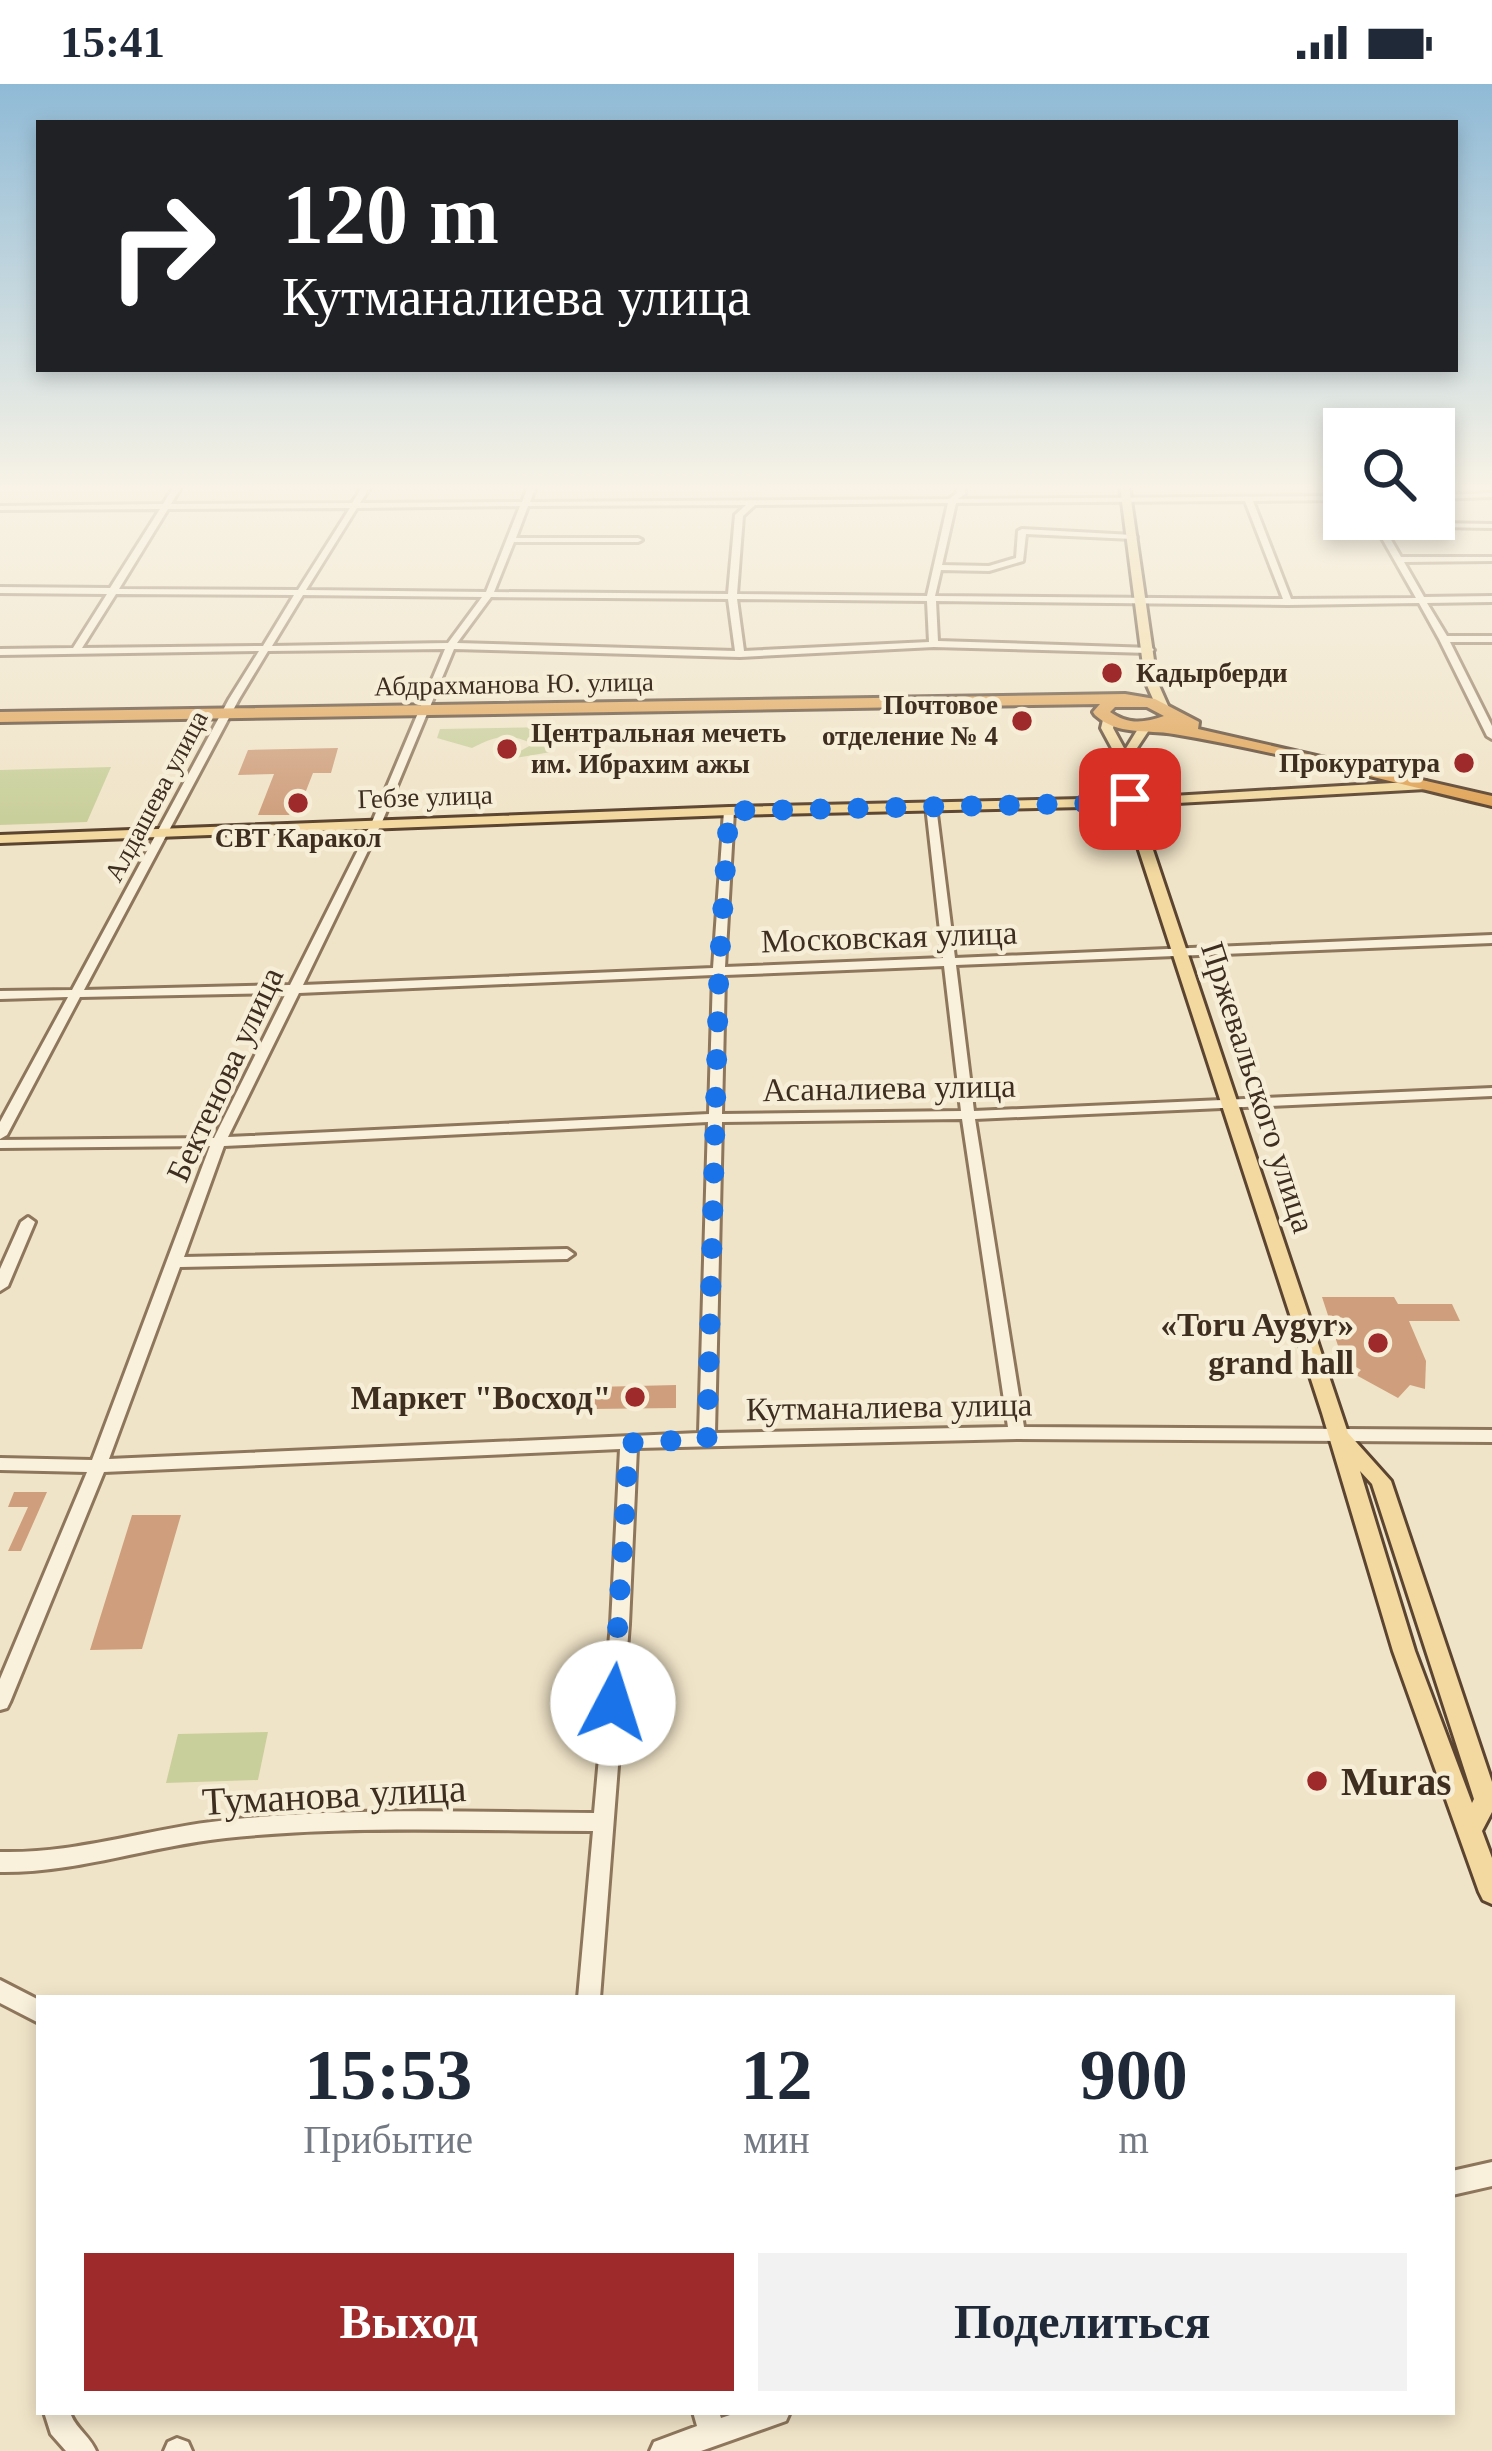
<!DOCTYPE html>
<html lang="ru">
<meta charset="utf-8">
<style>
:root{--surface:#fff;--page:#f2f2f3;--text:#1f2937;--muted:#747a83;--accent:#9e2a2b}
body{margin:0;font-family:Georgia,serif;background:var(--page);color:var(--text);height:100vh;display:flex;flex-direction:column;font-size:45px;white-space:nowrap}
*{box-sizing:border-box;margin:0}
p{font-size:39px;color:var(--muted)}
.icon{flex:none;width:66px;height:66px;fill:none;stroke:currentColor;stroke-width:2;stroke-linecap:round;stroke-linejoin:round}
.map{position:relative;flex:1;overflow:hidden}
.details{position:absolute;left:36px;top:1911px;width:1419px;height:420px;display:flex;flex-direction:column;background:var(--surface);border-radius:0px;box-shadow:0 6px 18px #0003}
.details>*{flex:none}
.guide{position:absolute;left:36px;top:36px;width:1422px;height:252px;border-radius:0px;box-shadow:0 6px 18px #0003;background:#202124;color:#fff;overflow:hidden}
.buttons{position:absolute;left:1323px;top:324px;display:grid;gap:24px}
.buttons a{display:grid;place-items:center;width:132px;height:132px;border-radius:0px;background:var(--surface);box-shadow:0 6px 18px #0003;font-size:60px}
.pin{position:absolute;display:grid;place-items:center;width:102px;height:102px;color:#fff;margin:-51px;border-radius:24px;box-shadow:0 6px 18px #0006}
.me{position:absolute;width:132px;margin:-66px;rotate:5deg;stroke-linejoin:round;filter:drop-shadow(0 0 9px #0008)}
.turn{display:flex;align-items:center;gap:42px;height:252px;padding:0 48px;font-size:54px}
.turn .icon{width:156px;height:156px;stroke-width:2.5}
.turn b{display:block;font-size:84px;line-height:102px}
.eta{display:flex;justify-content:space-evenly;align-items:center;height:204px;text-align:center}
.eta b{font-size:72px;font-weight:800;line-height:84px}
.cta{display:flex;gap:24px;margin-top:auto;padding:24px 48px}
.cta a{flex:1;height:138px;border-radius:0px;background:var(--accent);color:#fff;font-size:48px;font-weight:800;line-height:138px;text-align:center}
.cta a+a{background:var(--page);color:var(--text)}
.status{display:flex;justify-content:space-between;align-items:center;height:84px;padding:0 60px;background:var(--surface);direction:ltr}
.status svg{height:33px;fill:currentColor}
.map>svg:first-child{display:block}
.green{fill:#c9cf9b}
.building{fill:#cf9f7d}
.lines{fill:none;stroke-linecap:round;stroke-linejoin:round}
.minor-casing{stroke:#8d765c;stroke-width:6}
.major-casing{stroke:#5b4430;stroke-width:6}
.highway-casing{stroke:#5b4430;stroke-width:6}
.minor{fill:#faf1dc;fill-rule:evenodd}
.major{fill:#f3d9a0;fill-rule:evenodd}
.highway{fill:#e0a458;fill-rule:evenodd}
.route{stroke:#1a73e8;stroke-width:21;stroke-dasharray:0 37.8}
.poi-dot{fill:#9e2a2b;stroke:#f7eed8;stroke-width:4.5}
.labels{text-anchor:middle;stroke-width:9;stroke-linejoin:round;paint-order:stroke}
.far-poi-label{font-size:27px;font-weight:bold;fill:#3d2e20;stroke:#f7eed8;text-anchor:start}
.far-street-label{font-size:27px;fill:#3d2e20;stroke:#f7eed8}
.street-label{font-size:33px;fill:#3d2e20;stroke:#f7eed8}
.poi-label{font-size:33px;font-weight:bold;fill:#3d2e20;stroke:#f7eed8;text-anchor:end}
.near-poi-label{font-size:39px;font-weight:bold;fill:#3d2e20;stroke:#f7eed8;text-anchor:start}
.near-street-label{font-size:39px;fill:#3d2e20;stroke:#f7eed8}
</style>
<div class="status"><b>15:41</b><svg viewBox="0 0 49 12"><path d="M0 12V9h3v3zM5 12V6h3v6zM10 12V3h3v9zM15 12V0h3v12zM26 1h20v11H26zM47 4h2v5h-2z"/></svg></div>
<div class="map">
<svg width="1492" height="2367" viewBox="0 0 1492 2367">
<rect width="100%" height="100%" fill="#f0e4c8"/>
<path class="green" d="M551 643 557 648 551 668 504 676 533 660C508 648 496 652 472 664L437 654 440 645Z
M111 683 87 738 0 741V686Z
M268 1648 258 1696 166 1699 178 1650Z"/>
<path class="building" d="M338 664 331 689H313L304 712 289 731H258L274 690 238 691 248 666Z
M1322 1213H1394L1398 1220H1452L1460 1237H1409L1426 1277 1425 1305 1410 1301 1398 1314 1356 1291 1361 1286 1351 1280 1348 1270 1341 1271Z
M676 1301V1324L593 1325 594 1303Z
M14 1408H47L21 1467H8L28 1423H8Z
M132 1431H181L142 1565 90 1566Z"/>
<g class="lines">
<defs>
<path id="minor" d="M174 402H182L171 420 352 419 363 402H371L360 419 522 418 528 402H536L530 418 949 415 957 409V402H965V410L958 415 1344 412V416L1253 417 1291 515 1416 514 1371 435H1379L1380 438 1492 440V444L1383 442 1401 473H1492V477L1404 478 1424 513 1492 512V518L1427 519 1447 552H1492V558H1450L1492 642V655L1487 652 1439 555 1419 519 1288 521 936 517 938 557 1152 564 1154 566 1149 569 934 563 740 573 454 565 382 738 303 901 713 884 724 727 729 724 734 727 725 883 943 874 926 722 931 719 936 722 955 874 1492 851V859L956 881 974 1027 1492 1004V1012L975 1035 1024 1343 1492 1346V1358L1017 1355 637 1364 629 1540 600 1914H578L593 1747C471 1747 347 1741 226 1754 149 1762 78 1789 0 1788V1768C78 1770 150 1744 227 1736 348 1723 472 1728 594 1729L611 1540 620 1365 104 1388 10 1618 7 1624 0 1626V1595L87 1388 0 1386V1374L92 1376 210 1062 0 1064V1056L214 1054 286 909 80 913 7 1051 0 1055V1038L68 913 0 915V907L72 906 229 615 259 567 0 571V565L73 564 107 510 0 509V503L110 504 160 425 0 426V422L163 420ZM1245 417 1283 515 935 512 941 486 989 487 1023 477 1026 450 1133 455 1137 453 1133 451 1022 445 1018 447 1016 474 989 482 942 481 956 419ZM948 419 927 512 737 510 743 432 755 421ZM746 421 735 431 728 510 494 508 514 458H638L642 456 638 454H516L528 422ZM520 422 486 508 306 506 357 424ZM350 424 298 506 119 505 168 425ZM116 510 294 511 263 562 82 564ZM303 511 482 513 448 559 272 562ZM491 513 728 515 735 567 457 559ZM737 515 927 517 929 558 744 567ZM445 565 372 738 290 901 84 906 239 615 268 567ZM944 882 961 1027 722 1030 725 891ZM713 891 709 1030 228 1053 299 909ZM962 1035 1008 1343 715 1349 722 1038ZM708 1038 699 1349 109 1375 180 1183 567 1175 574 1170 567 1165 184 1173 224 1062Z
M1492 409V413L1434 415V411Z
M28 1133 35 1138 8 1202 0 1207V1185L21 1138Z
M0 1896 39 1916V1939L0 1919Z
M1492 2078V2102L1452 2111V2087Z
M44 2328H70C74 2343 90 2352 96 2367H66L51 2350Z
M693 2328H719L721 2334 739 2328H790L786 2337 701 2367H650L654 2358 697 2342Z
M177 2354 188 2358 192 2367H164L168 2358Z"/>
<path id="major" d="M1120 402H1129L1157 597 1169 624 1163 627 1157 624 1145 597Z
M1109 632 1115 636 1113 644 1125 666 1141 640 1151 643 1129 676 1139 714 1426 697 1432 701 1426 705 1141 721 1150 757 1348 1349 1391 1397 1492 1698V1728L1482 1747 1492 1774V1820L1483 1816 1479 1808 1393 1567 1322 1329 1136 757 1128 722 729 731 0 759V751L729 723 1126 714 1115 670 1101 644 1103 636ZM1360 1387 1372 1400 1474 1715 1472 1719 1415 1567Z"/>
<path id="highway" d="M1125 610 1155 615 1199 638 1198 645 1492 712V722C1387 697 1281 668 1174 650 1146 645 1118 652 1095 631L1093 628 1100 620 0 638V628ZM1115 623H1147L1164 632C1144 639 1128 641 1110 628Z"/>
</defs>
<use href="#minor" class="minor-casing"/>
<use href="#major" class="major-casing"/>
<use href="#highway" class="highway-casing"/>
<use href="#minor" class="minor"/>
<use href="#major" class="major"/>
<use href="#highway" class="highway"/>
</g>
<linearGradient id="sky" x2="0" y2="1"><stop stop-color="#8fbad6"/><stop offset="0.55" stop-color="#f8f3e6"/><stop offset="1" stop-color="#f8f3e6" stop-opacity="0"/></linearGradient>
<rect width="1492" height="734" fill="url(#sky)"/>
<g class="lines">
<path class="route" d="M613 1619 629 1359 707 1355 719 885 729 727 1112 719 1130 715"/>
</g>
<g class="poi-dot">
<circle cx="1112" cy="589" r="12"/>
<circle cx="1022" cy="637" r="12"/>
<circle cx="507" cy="665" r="12"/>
<circle cx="1464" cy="679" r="12"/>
<circle cx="298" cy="719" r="12"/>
<circle cx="1378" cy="1259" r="12"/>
<circle cx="635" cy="1313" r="12"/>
<circle cx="1317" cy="1697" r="12"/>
</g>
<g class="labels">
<g class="far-poi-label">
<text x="1136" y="598">Кадырберди</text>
<text x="998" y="630" text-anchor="end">Почтовое<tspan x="998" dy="31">отделение № 4</tspan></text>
<text x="531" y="658">Центральная мечеть<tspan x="531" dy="31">им. Ибрахим ажы</tspan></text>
<text x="1440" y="688" text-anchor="end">Прокуратура</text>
<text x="298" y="763" text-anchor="middle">СВТ Каракол</text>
</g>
<g class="far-street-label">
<text transform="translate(514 600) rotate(-1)" y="9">Абдрахманова Ю. улица</text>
<text transform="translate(156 712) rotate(-62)" y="9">Алдашева улица</text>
<text transform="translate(425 713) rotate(-2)" y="9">Гебзе улица</text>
</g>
<g class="street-label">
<text transform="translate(889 852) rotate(-2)" y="12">Московская улица</text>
<text transform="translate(224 990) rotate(-65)" y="12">Бектенова улица</text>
<text transform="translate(889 1003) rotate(-1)" y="12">Асаналиева улица</text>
<text transform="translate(1259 1003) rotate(72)" y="12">Пржевальского улица</text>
<text transform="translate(889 1322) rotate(-1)" y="12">Кутманалиева улица</text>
</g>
<g class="poi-label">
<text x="1354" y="1252">«Toru Aygyr»<tspan x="1354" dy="38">grand hall</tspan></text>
<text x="611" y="1325">Маркет "Восход"</text>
</g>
<g class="near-poi-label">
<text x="1341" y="1711">Muras</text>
</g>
<g class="near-street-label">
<text transform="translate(334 1710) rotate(-3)" y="14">Туманова улица</text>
</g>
</g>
</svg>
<div class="buttons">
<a><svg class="icon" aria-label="search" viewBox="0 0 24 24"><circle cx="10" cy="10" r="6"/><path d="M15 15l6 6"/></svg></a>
</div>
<div class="pin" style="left:1130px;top:715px;background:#d93025"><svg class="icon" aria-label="arrive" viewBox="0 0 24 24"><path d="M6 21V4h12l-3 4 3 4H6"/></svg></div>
<svg class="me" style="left:613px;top:1619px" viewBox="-20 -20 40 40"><circle r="19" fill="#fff"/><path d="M0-13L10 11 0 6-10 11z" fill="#1a73e8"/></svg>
<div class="guide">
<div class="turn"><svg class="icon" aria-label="right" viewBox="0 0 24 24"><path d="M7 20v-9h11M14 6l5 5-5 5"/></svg><div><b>120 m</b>Кутманалиева улица</div></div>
</div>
<section class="details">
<div class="eta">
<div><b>15:53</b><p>Прибытие</p></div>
<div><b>12</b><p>мин</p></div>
<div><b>900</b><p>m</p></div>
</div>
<div class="cta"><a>Выход</a><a>Поделиться</a></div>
</section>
</div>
